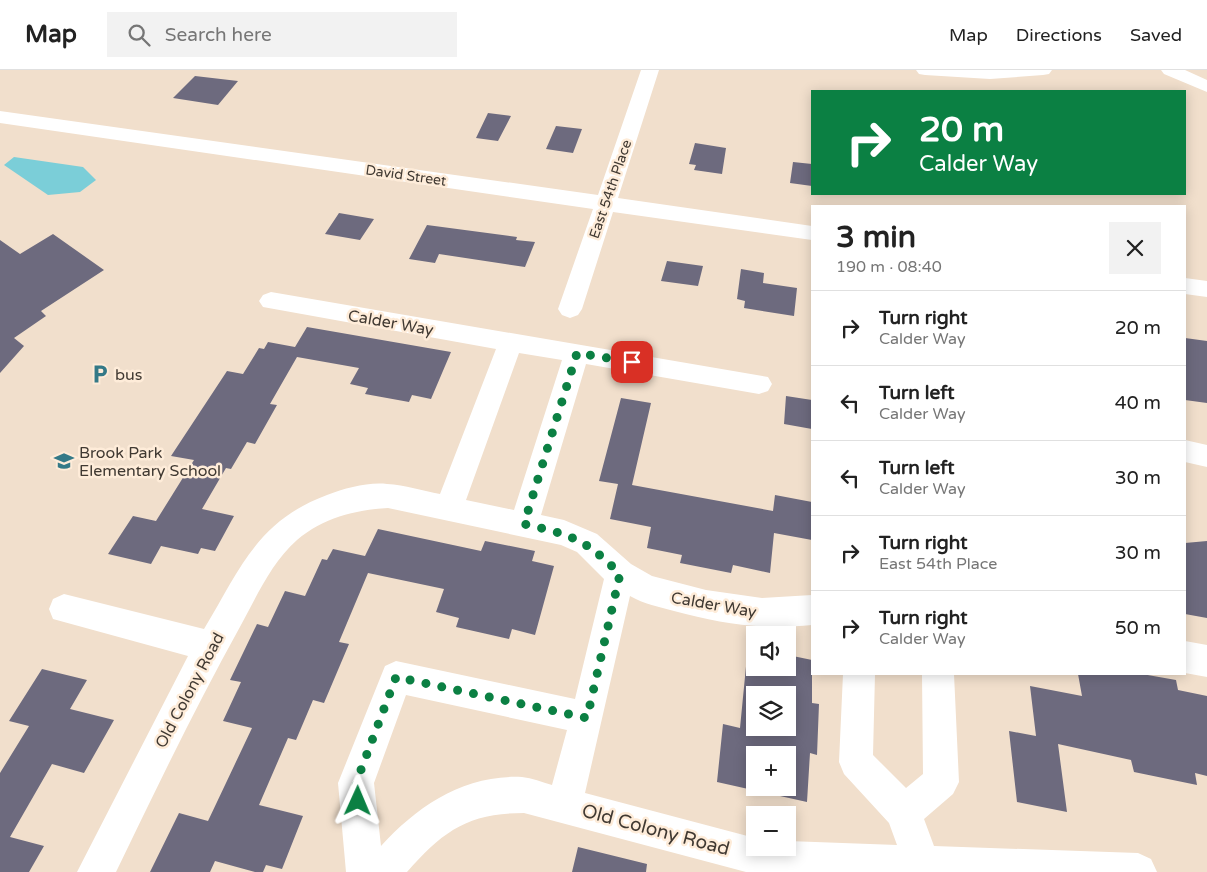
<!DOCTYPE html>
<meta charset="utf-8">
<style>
:root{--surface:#fff;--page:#f2f2f2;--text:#222;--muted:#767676;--line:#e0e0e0}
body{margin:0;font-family:"Varela Round",sans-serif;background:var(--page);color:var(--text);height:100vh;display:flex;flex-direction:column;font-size:19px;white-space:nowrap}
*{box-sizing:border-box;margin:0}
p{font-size:16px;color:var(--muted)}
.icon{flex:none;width:28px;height:28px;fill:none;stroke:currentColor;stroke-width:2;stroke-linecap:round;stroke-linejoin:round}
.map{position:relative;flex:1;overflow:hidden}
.side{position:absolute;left:811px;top:135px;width:375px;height:470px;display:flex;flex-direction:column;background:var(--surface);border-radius:0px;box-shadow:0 2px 12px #0003}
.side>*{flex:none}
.top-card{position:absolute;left:811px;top:20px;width:375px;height:105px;border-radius:0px;box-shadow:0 2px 12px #0003;background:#0b8043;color:#fff;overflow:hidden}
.fabs{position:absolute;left:746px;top:556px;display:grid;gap:10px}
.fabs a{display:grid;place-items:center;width:50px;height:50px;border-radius:0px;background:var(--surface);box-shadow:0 2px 12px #0003;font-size:25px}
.pin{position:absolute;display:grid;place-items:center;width:42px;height:42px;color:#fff;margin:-21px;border-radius:10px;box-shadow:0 2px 8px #0006}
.me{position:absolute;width:55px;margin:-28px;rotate:1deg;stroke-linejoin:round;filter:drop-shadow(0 0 4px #0008)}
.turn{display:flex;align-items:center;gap:18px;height:105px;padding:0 25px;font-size:22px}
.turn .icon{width:65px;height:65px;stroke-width:2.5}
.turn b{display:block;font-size:35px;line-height:42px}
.round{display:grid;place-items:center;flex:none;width:52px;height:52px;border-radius:0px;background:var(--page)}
.overview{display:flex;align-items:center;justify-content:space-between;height:85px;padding:0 25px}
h1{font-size:30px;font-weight:700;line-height:38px}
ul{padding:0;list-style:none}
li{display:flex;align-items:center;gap:15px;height:75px;padding:0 25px;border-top:1px solid var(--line)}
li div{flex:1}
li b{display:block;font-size:19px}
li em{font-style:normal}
header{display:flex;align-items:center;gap:30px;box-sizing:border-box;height:70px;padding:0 25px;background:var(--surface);border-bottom:1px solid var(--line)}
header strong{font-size:24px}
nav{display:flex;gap:28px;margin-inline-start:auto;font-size:18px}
.search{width:350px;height:45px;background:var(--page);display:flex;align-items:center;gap:12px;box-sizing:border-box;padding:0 18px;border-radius:0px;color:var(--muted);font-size:19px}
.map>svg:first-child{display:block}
.water{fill:#7bced8}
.building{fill:#6d6a7e;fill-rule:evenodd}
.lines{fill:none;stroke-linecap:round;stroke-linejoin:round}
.minor{fill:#fff;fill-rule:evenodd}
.route{stroke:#0b8043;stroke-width:9;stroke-dasharray:0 16.2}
.labels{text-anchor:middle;stroke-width:5;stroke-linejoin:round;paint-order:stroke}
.far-street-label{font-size:14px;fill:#403932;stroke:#feecd9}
.street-label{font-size:16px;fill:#403932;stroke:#feecd9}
.poi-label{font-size:16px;fill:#403932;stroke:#feecd9;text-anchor:start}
.near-street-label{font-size:19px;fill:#403932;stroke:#feecd9}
</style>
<header>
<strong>Map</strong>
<div class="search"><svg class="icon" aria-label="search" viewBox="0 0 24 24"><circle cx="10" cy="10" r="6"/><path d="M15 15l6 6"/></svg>Search here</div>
<nav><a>Map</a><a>Directions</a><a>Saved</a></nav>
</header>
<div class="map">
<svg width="1207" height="802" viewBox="0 0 1207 802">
<rect width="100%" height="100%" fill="#f1dfcc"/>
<path class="water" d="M14 87 83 97 96 110 80 122 48 125 4 95Z"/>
<path class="building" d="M195 6 238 11 218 35 173 28Z
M488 43 511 46 498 71 476 68Z
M556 56 582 59 573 83 546 79Z
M695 73 726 78 722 104 694 100 696 95 689 94Z
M793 92 812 94V116L790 113Z
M339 143 374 149 360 170 325 164Z
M427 155 517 167 516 170 535 172 525 197 439 184 435 193 409 189Z
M53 164 104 200 41 241 46 246 14 268 24 276 0 303V170L20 184Z
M667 191 703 196 698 216 661 211Z
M741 199 764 203 763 213 797 218 794 246 744 238 745 231 737 229Z
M307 257 451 282 431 329 412 325 409 332 365 324 368 318 350 314 359 298 297 287 270 334 277 335 255 374 247 372 231 399 226 398 202 439 234 446 215 481 201 478 198 484 161 476 151 494 108 484 133 446 156 451 194 390 171 386 227 301 243 304 259 278 264 279 268 272 295 277Z
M1185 268 1207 271V333L1185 330Z
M786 326 812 330V359L784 354Z
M621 328 651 333 632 415 773 441 775 425 812 432V470L774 463 770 503 733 495 731 503 680 493 682 485 647 478 651 457 610 449 618 414 599 411Z
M378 459 481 481 485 471 535 481 532 491 554 496 535 565 512 559 509 569 456 557 459 548 436 542 444 519 368 503 339 572 349 574 324 633 313 630 296 670 288 668 259 735 303 746 282 799 266 795 263 802H255L215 791 210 802H150L179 743 208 751 252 658 223 651 241 612 230 610 257 554 268 557 285 521 305 526 322 489 327 490 333 479 365 486Z
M1207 471V548L1185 544V473Z
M748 576 755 578V598H788V585L812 590V633L819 634 817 685 810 683 807 732 717 712 723 654 740 658ZM755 625H788V658H755ZM755 685H788V718H755Z
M42 599 87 610 70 639 114 650 84 703 52 694 10 767 44 776 29 802H0V703L29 656 9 651Z
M1078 604H1142L1176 610 1178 620 1207 626V706L1195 703 1197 715 1134 702 1131 690 1058 674 1067 742 1017 732 1009 661 1036 666 1030 616 1082 626Z
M578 777 647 794 646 802H572Z"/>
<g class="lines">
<path class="minor" d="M641 0H659L618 128 812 156V170L613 142 582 239 578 245 570 248 562 245 558 239 593 139 0 53V41L598 125Z
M916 0H1052L1049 4 1043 5 990 9 925 5 919 4Z
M1161 0H1185L1207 10V22L1164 4Z
M1185 208 1207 211V227L1185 224Z
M271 222 768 307 772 314 768 321 759 324 586 294 541 445 564 450 597 464 631 494 652 506 706 520 762 528 812 525V555C763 560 722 554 674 541 659 537 644 534 630 526L585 723 755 768V778H788V771L897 775 889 753 844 704 839 692 843 604H875L873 685 906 718 923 704 922 604H954L959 712 953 724 924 749 934 776 1138 783 1151 789 1157 802H746L524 743C468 743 443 761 407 802H346L338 713 385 596 396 591 575 629 604 509 577 482 561 475 388 438C354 440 323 448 297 470 271 493 257 526 241 555 196 636 156 719 116 802H77L188 586 53 549 49 539 53 529 64 524 204 559C240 499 257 451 327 425 346 418 368 412 387 414 405 415 423 421 440 424L496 279 263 237 259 231 263 225ZM519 283 562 290 514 440 466 430ZM406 625 567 660 552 715C542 712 532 708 522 707 465 704 417 736 381 776L374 713Z
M1185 370 1207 375V397L1185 392Z
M1185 571 1207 575V607L1185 603Z"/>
</g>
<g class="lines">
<path class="route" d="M358 731 356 713 396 607 587 648 620 504C585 469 572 465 524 454L577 283 632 292"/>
</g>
<defs>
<symbol id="parking-bare" viewBox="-9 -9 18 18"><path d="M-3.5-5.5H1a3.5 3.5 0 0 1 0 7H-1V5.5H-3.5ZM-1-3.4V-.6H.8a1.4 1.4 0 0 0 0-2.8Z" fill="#347987" stroke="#feecd9" stroke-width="2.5" paint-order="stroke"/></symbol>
<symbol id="school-bare" viewBox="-9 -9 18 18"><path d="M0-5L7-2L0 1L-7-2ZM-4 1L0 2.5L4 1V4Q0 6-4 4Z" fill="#347987" stroke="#feecd9" stroke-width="2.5" paint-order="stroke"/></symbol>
</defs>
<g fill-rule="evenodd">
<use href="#parking-bare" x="86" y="290" width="28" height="28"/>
<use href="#school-bare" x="50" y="377" width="28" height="28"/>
</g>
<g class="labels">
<g class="far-street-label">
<text transform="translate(406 105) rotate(8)" y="5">David Street</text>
<text transform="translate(610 119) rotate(-71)" y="5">East 54th Place</text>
</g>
<g class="street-label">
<text transform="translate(391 252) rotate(10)" y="6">Calder Way</text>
<text transform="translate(714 534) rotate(10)" y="6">Calder Way</text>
<text transform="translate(189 620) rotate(-62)" y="6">Old Colony Road</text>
</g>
<g class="poi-label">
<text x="115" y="310">bus</text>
<text x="79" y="388">Brook Park<tspan x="79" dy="18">Elementary School</tspan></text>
</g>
<g class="near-street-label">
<text transform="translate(656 759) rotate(15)" y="7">Old Colony Road</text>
</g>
</g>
</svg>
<div class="fabs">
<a><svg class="icon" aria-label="sound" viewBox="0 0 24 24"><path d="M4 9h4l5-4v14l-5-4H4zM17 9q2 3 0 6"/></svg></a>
<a><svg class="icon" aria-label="layers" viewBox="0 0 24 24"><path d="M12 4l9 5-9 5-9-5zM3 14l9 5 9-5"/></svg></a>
<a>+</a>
<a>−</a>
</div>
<div class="pin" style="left:632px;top:292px;background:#d93025"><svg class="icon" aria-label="arrive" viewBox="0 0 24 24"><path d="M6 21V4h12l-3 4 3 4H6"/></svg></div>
<svg class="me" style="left:358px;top:731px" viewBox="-20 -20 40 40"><path d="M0-17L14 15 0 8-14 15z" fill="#0b8043" stroke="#fff" stroke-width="4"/></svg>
<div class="top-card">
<div class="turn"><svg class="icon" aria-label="right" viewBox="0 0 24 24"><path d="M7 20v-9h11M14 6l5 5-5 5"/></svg><div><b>20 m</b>Calder Way</div></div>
</div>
<section class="side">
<div class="overview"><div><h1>3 min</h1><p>190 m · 08:40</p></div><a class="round"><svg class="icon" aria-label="close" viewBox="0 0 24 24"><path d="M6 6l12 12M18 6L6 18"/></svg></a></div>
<ul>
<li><svg class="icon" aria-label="right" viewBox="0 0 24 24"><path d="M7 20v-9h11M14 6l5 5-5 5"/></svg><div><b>Turn right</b><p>Calder Way</p></div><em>20 m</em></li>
<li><svg class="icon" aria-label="left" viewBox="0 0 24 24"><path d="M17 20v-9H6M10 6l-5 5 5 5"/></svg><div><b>Turn left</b><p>Calder Way</p></div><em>40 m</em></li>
<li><svg class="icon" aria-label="left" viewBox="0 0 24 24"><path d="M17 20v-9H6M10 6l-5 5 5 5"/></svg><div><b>Turn left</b><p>Calder Way</p></div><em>30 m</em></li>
<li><svg class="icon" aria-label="right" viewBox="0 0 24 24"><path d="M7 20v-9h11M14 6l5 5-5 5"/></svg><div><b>Turn right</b><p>East 54th Place</p></div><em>30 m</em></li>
<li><svg class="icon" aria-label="right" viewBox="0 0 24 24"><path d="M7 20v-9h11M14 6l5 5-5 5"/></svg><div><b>Turn right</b><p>Calder Way</p></div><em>50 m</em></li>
</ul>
</section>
</div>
